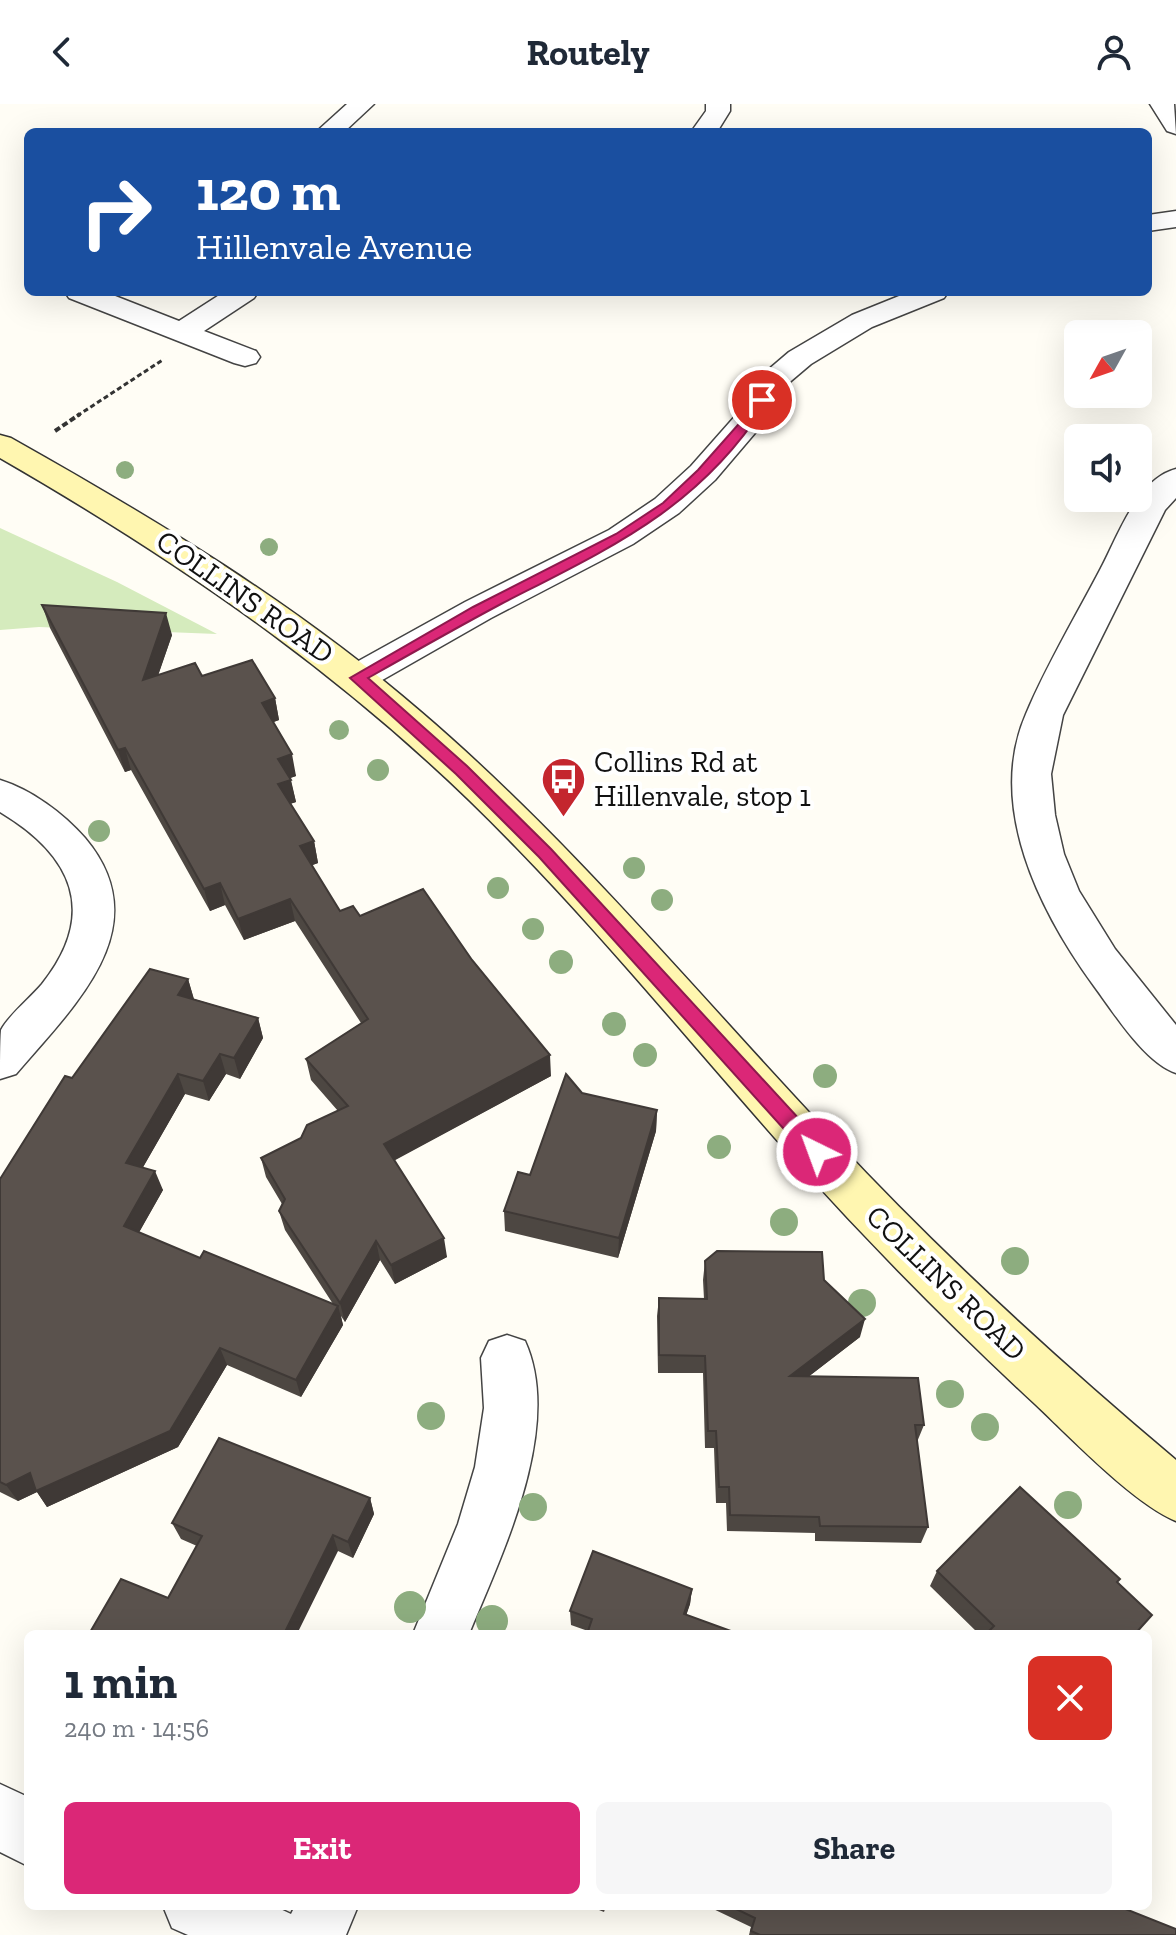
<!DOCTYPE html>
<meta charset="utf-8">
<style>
:root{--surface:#fff;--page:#f6f6f7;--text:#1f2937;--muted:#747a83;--accent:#db2777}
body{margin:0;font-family:"Zilla Slab",serif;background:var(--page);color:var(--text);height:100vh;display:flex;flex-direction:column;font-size:30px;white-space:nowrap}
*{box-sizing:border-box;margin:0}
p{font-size:26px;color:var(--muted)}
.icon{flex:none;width:44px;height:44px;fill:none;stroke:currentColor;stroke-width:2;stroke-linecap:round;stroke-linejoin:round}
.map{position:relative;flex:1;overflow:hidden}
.panel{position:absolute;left:24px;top:1526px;width:1128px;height:280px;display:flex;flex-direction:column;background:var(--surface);border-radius:12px;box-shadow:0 8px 32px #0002}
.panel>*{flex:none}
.banner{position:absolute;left:24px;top:24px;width:1128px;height:168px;border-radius:12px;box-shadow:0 8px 32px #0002;background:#1a4fa0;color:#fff;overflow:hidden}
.needle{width:52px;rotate:230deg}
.controls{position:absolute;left:1064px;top:216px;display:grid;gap:16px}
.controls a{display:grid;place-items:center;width:88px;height:88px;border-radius:12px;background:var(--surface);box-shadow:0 8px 32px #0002;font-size:40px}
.pin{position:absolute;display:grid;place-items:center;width:68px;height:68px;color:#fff;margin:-34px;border:4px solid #fff;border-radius:50%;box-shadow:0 2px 8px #0007}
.me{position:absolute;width:88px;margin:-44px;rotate:318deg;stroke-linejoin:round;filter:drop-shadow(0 0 6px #0008)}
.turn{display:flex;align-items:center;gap:28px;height:168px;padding:0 40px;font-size:36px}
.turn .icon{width:104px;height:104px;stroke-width:2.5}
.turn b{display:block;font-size:56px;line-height:68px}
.round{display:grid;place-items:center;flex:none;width:84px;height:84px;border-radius:12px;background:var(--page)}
.summary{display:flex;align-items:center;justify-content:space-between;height:136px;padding:0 40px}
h1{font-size:48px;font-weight:800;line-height:60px}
.cta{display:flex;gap:16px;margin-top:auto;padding:16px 40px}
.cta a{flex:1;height:92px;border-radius:12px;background:var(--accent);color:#fff;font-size:32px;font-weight:800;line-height:92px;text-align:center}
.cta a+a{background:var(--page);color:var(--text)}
header{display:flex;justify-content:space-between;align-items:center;height:104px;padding:0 40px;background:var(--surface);font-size:36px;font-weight:800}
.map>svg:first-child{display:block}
.green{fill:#d5ebbd}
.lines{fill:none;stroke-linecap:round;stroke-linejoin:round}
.minor-casing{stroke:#444;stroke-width:3}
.secondary-casing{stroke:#333;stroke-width:3}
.path-far1{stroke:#333;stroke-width:3;stroke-dasharray:5 3;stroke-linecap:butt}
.path{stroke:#333;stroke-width:4;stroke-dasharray:6 3;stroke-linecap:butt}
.minor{fill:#fff;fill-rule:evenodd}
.secondary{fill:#fff6b0;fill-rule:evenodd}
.tree{fill:#8dad7f}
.wall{fill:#4d4742}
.shaded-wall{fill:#3f3936}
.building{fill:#5a524d;stroke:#3f3936;stroke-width:2}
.route{fill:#db2777;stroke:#8e194d;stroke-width:2}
.labels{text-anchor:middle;stroke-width:8;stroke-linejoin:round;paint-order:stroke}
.street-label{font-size:30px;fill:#111;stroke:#fff}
.poi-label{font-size:30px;fill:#111;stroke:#fff;text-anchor:start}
</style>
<header><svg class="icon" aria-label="back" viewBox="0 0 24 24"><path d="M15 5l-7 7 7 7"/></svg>Routely<svg class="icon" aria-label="person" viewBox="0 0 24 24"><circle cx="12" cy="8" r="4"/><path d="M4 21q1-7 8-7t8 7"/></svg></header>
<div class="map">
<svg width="1176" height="1831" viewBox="0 0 1176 1831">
<rect width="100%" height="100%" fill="#fffdf5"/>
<path class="green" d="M0 424 117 478 217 530 39 523 0 526Z"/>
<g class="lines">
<defs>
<path id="minor" d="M347 0H374L344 28H316Z
M706 0H730V7L717 28H691L706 7Z
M1150 0H1174L1176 30 1167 27Z
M1176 107V123L1148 127V111Z
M65 188H105L179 217 224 188H258L254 194 204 227 256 247 260 253 256 259 245 262 234 259 69 194Z
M909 188H948L944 194 872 223 811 260 785 282 761 322 715 376 679 409 633 440 491 514 370 583 357 586 344 583 339 574 344 565 465 498 609 426 655 395 691 362 737 310 762 271 789 248 852 211Z
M1176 365V394L1165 406 1063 611 1051 670 1055 711 1064 750 1079 787 1115 845 1176 921V969C1145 959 1114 909 1094 882 1040 808 986 702 1026 610 1047 560 1076 512 1101 464 1118 432 1137 375 1176 365Z
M0 676C32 686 63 709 85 734 160 823 74 902 16 970L0 975C0 962 0 937 1 926 8 912 31 893 42 880 99 808 72 751 0 708Z
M507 1231 525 1237C564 1323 502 1450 469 1530H413L458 1420 475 1363 484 1304 481 1254 489 1237Z
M0 1680 28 1693V1762L0 1748Z
M163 1802H274L291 1810 295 1802H358L346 1831H188L172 1824Z"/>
<path id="secondary" d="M0 331 11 334C155 415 296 500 421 608 572 737 698 891 834 1035 941 1150 1056 1255 1176 1356V1417C1134 1400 1070 1333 1035 1300 953 1224 874 1144 799 1061 704 955 615 845 516 743 363 584 191 464 0 354Z"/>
</defs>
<use href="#minor" class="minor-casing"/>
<use href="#secondary" class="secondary-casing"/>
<path class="path-far1" d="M77 312 164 255"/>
<path class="path" d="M55 327 80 310"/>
<use href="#minor" class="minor"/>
<use href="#secondary" class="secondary"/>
</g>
<g class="tree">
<circle cx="125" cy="366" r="9"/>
<circle cx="269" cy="443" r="9"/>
<circle cx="339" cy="626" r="10"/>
<circle cx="378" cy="666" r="11"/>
<circle cx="99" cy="727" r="11"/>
<circle cx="634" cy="764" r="11"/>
<circle cx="498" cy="784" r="11"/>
<circle cx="662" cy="796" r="11"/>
<circle cx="533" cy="825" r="11"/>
<circle cx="561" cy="858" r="12"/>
<circle cx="614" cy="920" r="12"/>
<circle cx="645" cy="951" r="12"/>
<circle cx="825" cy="972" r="12"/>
<circle cx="719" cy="1043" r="12"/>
<circle cx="784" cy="1118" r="14"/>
<circle cx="1015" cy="1157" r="14"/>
<circle cx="862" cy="1199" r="14"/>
<circle cx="950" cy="1290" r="14"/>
<circle cx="431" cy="1312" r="14"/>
<circle cx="985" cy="1323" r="14"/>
<circle cx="1068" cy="1401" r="14"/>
<circle cx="533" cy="1403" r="14"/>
<circle cx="410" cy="1503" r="16"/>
<circle cx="492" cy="1517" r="16"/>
</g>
<path class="wall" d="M42 501 172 531 158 571 202 572 275 594 279 616 273 618 296 672 290 674 296 698 290 700 314 737 318 759 312 761 340 807 360 812 551 972 394 1056 447 1153 395 1180 380 1156 345 1218 341 1212 343 1221 301 1293 227 1261 178 1343 47 1403 37 1388 18 1397 0 1388V1075L72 974 188 875 194 895 258 914 263 934 240 975 226 970 209 997 185 990 143 1063 163 1086 139 1128 200 1154 333 1200 285 1126 279 1107 282 1100 266 1073 261 1054 301 1034 338 1007 311 976 306 955 361 919 295 817 244 836 225 801 210 807 131 666 125 668 50 524Z
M582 989 657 1006 656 1027 618 1154 505 1127 504 1107 530 1071Z
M705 1157 824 1176 860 1233 808 1273 924 1321 917 1338 928 1423 921 1439 815 1437V1429L727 1427 726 1399H716L714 1344H705L703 1269H658L657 1212 659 1194 704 1195 703 1176Z
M370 1394 374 1410 353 1454 338 1447 168 1494 197 1442 181 1435 172 1419Z
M937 1467 1117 1478 1136 1530H979L930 1482Z
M692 1485 690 1500 686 1511 588 1527 571 1521 570 1507Z
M589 1802H606L604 1808Z
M707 1802H1118L1176 1831H749L751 1823Z"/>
<path class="shaded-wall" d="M166 509 172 531 149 598 143 576Z
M275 594 279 616 266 621 262 599Z
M125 644 131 666 125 668 118 646Z
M292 650 296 672 282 677 278 655Z
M291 676 296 698 283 702 278 680Z
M314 737 318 759 305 764 300 742Z
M220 779 225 801 210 807 204 785Z
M290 795 295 817 244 836 238 815Z
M188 875 194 896 178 891Z
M258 914 263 934 240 975 234 954Z
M220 950 226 970 209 997 203 977Z
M550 951 551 972 388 1060 384 1040Z
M178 970 185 990 134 1079 126 1059Z
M657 1006 656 1027 618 1154 619 1134Z
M155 1067 163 1086 132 1141 124 1122Z
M444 1134 447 1153 395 1180 391 1161Z
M376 1137 380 1156 345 1218 340 1199Z
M338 1202 343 1221 301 1293 296 1276Z
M865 1215 860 1233 786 1290 790 1272Z
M220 1244 227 1261 178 1343 47 1403 37 1388 18 1397 6 1381 30 1369Z
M370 1394 374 1410 353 1454 348 1438Z
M333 1431 338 1447 297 1530H284Z
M692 1485 690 1500 682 1524 684 1510Z"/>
<path class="building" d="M42 501 166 509 143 576 195 559 202 572 252 556 275 594 262 599 292 650 278 655 291 676 278 680 314 737 300 742 340 807 353 802 360 812 423 785 472 856 550 951 384 1040 444 1134 391 1161 376 1137 340 1199 279 1107 285 1095 261 1054 301 1034 307 1021 348 1002 306 955 368 915 290 795 238 815 220 779 204 785 125 644 118 646Z
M150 865 188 875 178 891 258 914 234 954 220 950 203 977 178 970 126 1059 155 1067 124 1122 200 1154 204 1147 338 1202 296 1276 220 1244 170 1327 36 1387 30 1369 6 1381 0 1378V1075L65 972 72 974Z
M566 970 582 989 657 1006 619 1134 504 1107 518 1068 530 1071Z
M717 1147 822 1148 824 1176 865 1215 790 1272 918 1274 924 1321H915L928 1423 820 1422 819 1413 730 1411 729 1383H719L716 1327H708L705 1252 659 1251V1194L707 1195 705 1157Z
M219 1334 370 1394 348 1438 333 1431 284 1530H89L121 1475 168 1494 202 1432 172 1419Z
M1020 1383 1120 1475 1117 1478 1152 1511 1135 1530H986L994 1522 937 1467Z
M593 1447 692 1485 684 1510 739 1530H587L592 1515 570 1507Z
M730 1802H1118L1176 1825V1831H760L751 1827 755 1814Z"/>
<path class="route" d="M757 293 768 296C702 404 608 445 501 500 456 524 412 549 368 574L467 662 551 745 824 1042 827 1048 824 1054H810L539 753 456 670 350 574 473 503 616 430 663 399 698 366 745 313Z"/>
<defs>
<symbol id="bus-pin" viewBox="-11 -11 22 30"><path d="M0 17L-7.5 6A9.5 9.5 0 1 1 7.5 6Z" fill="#c4262e" stroke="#fff"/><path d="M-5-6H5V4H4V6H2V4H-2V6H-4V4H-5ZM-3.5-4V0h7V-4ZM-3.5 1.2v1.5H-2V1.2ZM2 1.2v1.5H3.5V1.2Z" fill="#fff"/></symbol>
</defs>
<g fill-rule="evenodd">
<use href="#bus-pin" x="538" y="650" width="51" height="69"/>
</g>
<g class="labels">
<g class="street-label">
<text transform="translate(245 493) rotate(35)" y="10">COLLINS ROAD</text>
<text transform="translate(946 1179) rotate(44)" y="10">COLLINS ROAD</text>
</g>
<g class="poi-label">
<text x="594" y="668">Collins Rd at<tspan x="594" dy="34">Hillenvale, stop 1</tspan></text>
</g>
</g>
</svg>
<div class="controls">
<a><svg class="needle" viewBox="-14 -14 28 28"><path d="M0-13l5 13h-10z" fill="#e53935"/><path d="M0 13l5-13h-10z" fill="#747a83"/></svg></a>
<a><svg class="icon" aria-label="sound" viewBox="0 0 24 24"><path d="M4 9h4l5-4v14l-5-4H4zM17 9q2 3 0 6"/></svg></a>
</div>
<div class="pin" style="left:762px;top:296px;background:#d93025"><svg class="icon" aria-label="arrive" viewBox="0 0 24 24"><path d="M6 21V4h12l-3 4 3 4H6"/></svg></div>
<svg class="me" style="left:817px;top:1048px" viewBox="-20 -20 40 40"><circle r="17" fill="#db2777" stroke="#fff" stroke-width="3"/><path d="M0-11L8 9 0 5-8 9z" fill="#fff"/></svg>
<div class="banner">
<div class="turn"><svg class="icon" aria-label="right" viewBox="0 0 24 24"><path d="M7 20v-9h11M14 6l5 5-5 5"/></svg><div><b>120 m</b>Hillenvale Avenue</div></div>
</div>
<section class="panel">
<div class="summary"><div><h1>1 min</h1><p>240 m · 14:56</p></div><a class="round" style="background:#d93025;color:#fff"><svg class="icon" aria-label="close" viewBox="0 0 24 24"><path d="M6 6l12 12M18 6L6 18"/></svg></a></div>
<div class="cta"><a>Exit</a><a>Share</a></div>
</section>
</div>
